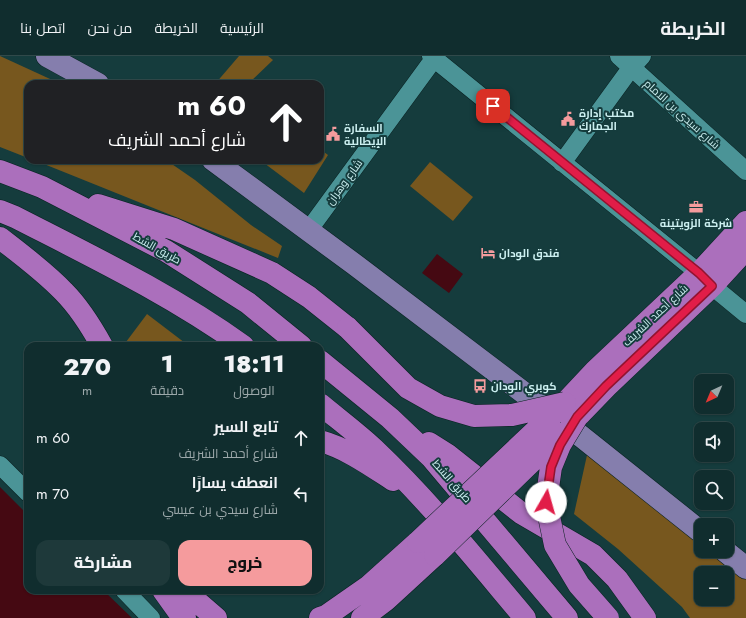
<!DOCTYPE html>
<html lang="ar">
<meta charset="utf-8">
<style>
:root{--surface:#102d2e;--page:#1e393a;--text:#f1f3f6;--muted:#9ca8aa;--line:#30494a;--accent:#f59b9d}
body{margin:0;font-family:Jost,Cairo,sans-serif;background:var(--page);color:var(--text);direction:rtl;height:100vh;display:flex;flex-direction:column;font-size:15px;white-space:nowrap}
*{box-sizing:border-box;margin:0}
p{font-size:13px;color:var(--muted)}
.icon{flex:none;width:22px;height:22px;fill:none;stroke:currentColor;stroke-width:2;stroke-linecap:round;stroke-linejoin:round}
.map{position:relative;flex:1;overflow:hidden;direction:ltr}
.details{position:absolute;left:24px;top:286px;width:300px;height:252px;display:flex;flex-direction:column;background:var(--surface);border-radius:12px;box-shadow:0 1px 3px #0004,0 0 0 1px var(--line);direction:rtl}
.details>*{flex:none}
.banner{position:absolute;left:24px;top:24px;width:300px;height:84px;border-radius:12px;box-shadow:0 1px 3px #0004,0 0 0 1px var(--line);direction:rtl;background:#202124;color:#fff;overflow:hidden}
.needle{width:26px;rotate:224deg}
.fabs{position:absolute;left:694px;top:318px;display:grid;gap:8px}
.fabs a{display:grid;place-items:center;width:40px;height:40px;border-radius:8px;background:var(--surface);box-shadow:0 1px 3px #0004,0 0 0 1px var(--line);font-size:20px}
.pin{position:absolute;display:grid;place-items:center;width:34px;height:34px;color:#fff;margin:-17px;border-radius:8px;box-shadow:0 2px 6px #0006}
.me{position:absolute;width:44px;margin:-22px;rotate:7deg;stroke-linejoin:round;filter:drop-shadow(0 0 3px #0008)}
.turn{display:flex;align-items:center;gap:14px;height:84px;padding:0 12px;font-size:18px}
.turn .icon{width:52px;height:52px;stroke-width:2.5}
.turn b{display:block;font-size:28px;line-height:34px}
.eta{display:flex;justify-content:space-evenly;align-items:center;height:68px;text-align:center}
.eta b{font-size:24px;font-weight:800;line-height:28px}
.primary-button{display:flex;gap:8px;margin-top:auto;padding:8px 12px}
.primary-button a{flex:1;height:46px;border-radius:12px;background:var(--accent);color:#111;font-size:16px;font-weight:800;line-height:46px;text-align:center}
.primary-button a+a{background:var(--page);color:var(--text)}
ul{padding:0;list-style:none}
li{display:flex;align-items:center;gap:12px;height:56px;padding:0 12px}
li div{flex:1}
li b{display:block;font-size:15px}
li em{font-style:normal}
header{display:flex;align-items:center;gap:24px;box-sizing:border-box;height:56px;padding:0 20px;background:var(--surface);border-bottom:1px solid var(--line)}
header strong{font-size:19px}
nav{display:flex;gap:22px;margin-inline-start:auto;font-size:14px}
.map>svg:first-child{display:block}
.green{fill:#77571e;fill-rule:evenodd}
.water{fill:#450912}
.lines{fill:none;stroke-linecap:round;stroke-linejoin:round}
.minor-casing{stroke:#092121;stroke-width:19}
.major-casing{stroke:#092121;stroke-width:23}
.highway-casing{stroke:#092121;stroke-width:23}
.minor{stroke:#4b9497;stroke-width:18}
.major{stroke:#857ead;stroke-width:22}
.highway{stroke:#ab6fbc;stroke-width:22}
.highway-bridge-casing{stroke:#092121;stroke-width:23;stroke-linecap:butt}
.highway-bridge{stroke:#ab6fbc;stroke-width:22}
.route-casing{stroke:#92132f;stroke-width:10}
.route{stroke:#e11d48;stroke-width:7}
.labels{text-anchor:middle;stroke-width:4;stroke-linejoin:round;paint-order:stroke}
.poi-label{font-size:11px;font-weight:bold;fill:#cdf0f1;stroke:#153c3d;text-anchor:start}
.street-label{font-size:11px;fill:#cdf0f1;stroke:#153c3d}
</style>
<header>
<strong>الخريطة</strong>
<nav><a>الرئيسية</a><a>الخريطة</a><a>من نحن</a><a>اتصل بنا</a></nav>
</header>
<div class="map">
<svg width="746" height="562" viewBox="0 0 746 562">
<rect width="100%" height="100%" fill="#153c3d"/>
<path class="green" d="M0 0 61 28H28V102L0 91Z
M239 0H268L273 4 248 28H215Z
M320 93 328 99 304 137 260 104H320Z
M34 104H166L195 124 251 169 282 190 278 202Z
M430 106 473 141 453 165 410 130Z
M147 258 189 290H123Z
M589 390 701 486V495H713L746 520V562H690L682 551 618 493 574 458ZM701 517H727V543H701Z"/>
<path class="water" d="M437 198 463 218 449 237 422 217Z
M0 431 28 459V534H103L132 562H0Z"/>
<g class="lines">
<defs>
<path id="minor" d="M431 0 699 217 712 230 746 258
M619 0 746 115
M562 107 631 12 642 0
M308 175 436 0
M0 409 28 437
M124 534 151 562"/>
<path id="major" d="M47 0 98 28
M213 104 354 208 582 381 701 476
M725 495 746 512"/>
<path id="highway" d="M0 115 42 131 166 195 248 247 301 290
M98 149 174 173 272 217 309 241 348 272
M0 155 15 161C93 201 172 239 243 290
M0 182C22 199 45 216 64 236 79 251 92 272 102 290
M320 305 390 362 431 401 567 562
M565 347 595 315 699 217 746 166
M320 348C338 363 357 377 374 393 429 445 476 504 525 562
M577 361 606 331 712 230 746 193
M320 385C346 392 370 409 393 424
M429 387 448 399 521 457 593 499 617 523 645 562
M163 534 178 555 185 562
M187 534 194 543 216 562
M320 562 326 560 369 530 418 486
M362 562 386 544 435 499"/>
</defs>
<use href="#minor" class="minor-casing"/>
<use href="#major" class="major-casing"/>
<use href="#highway" class="highway-casing"/>
<use href="#minor" class="minor"/>
<use href="#major" class="major"/>
<use href="#highway" class="highway"/>
<defs>
<path id="highway-bridge" d="M348 272 408 332 440 350 474 360 512 359 565 347
M577 361 560 389 551 411 546 446 555 489 579 529 608 562
M418 486 564 348
M435 499 560 378"/>
</defs>
<use href="#highway-bridge" class="highway-bridge-casing"/>
<use href="#highway-bridge" class="highway-bridge"/>
</g>
<g class="lines">
<defs>
<path id="route" d="M493 50 699 217 712 230 606 330 577 361 560 389 551 411 546 446"/>
</defs>
<use href="#route" class="route-casing"/>
<use href="#route" class="route"/>
</g>
<defs>
<symbol id="civic-bare" viewBox="-9 -9 18 18"><path d="M-.6-6.5H3V-4.5H.6V-3L4-1V1h2V6H-6V1h2V-1L-.6-3ZM-1.2 2.5V6h2.4V2.5Z" fill="#f59b9d" stroke="#153c3d" stroke-width="2.5" paint-order="stroke"/></symbol>
<symbol id="office-bare" viewBox="-9 -9 18 18"><path d="M-6-3h4V-5.5h4V-3h4V5H-6ZM-1-4.5V-3h2v-1.5ZM-6 0V1H6V0Z" fill="#f59b9d" stroke="#153c3d" stroke-width="2.5" paint-order="stroke"/></symbol>
<symbol id="hotel-bare" viewBox="-9 -9 18 18"><path d="M-6-4.5h1.5V1H6V5H4.5V3h-9V5H-6ZM-4 0a1.8 1.8 0 1 1 3.6 0ZM.5 0V-2.5h3Q6-2.5 6 0Z" fill="#f59b9d" stroke="#153c3d" stroke-width="2.5" paint-order="stroke"/></symbol>
<symbol id="bus-bare" viewBox="-9 -9 18 18"><path d="M-5-6H5V4H4V6H2V4H-2V6H-4V4H-5ZM-3.5-4V0h7V-4ZM-3.5 1.2v1.5H-2V1.2ZM2 1.2v1.5H3.5V1.2Z" fill="#f59b9d" stroke="#153c3d" stroke-width="2.5" paint-order="stroke"/></symbol>
</defs>
<g fill-rule="evenodd">
<use href="#civic-bare" x="558" y="53" width="20" height="20"/>
<use href="#civic-bare" x="323" y="68" width="20" height="20"/>
<use href="#office-bare" x="686" y="141" width="20" height="20"/>
<use href="#hotel-bare" x="478" y="187" width="20" height="20"/>
<use href="#bus-bare" x="470" y="320" width="20" height="20"/>
</g>
<g class="labels">
<g class="poi-label">
<text x="579" y="61">مكتب إدارة<tspan x="579" dy="13">الجمارك</tspan></text>
<text x="344" y="76">السفارة<tspan x="344" dy="13">الإيطالية</tspan></text>
<text x="696" y="171" text-anchor="middle">شركة الزويتينة</text>
<text x="499" y="201">فندق الودان</text>
<text x="491" y="334">كوبري الودان</text>
</g>
<g class="street-label">
<text transform="translate(682 58) rotate(42)" y="4">شارع سيدي بن الامام</text>
<text transform="translate(344 126) rotate(-54)" y="4">شارع وهران</text>
<text transform="translate(157 192) rotate(29)" y="4">طريق الشط</text>
<text transform="translate(655 259) rotate(-43)" y="4">شارع أحمد الشريف</text>
<text transform="translate(452 425) rotate(49)" y="4">طريق الشط</text>
</g>
</g>
</svg>
<div class="fabs">
<a><svg class="needle" viewBox="-14 -14 28 28"><path d="M0-13l5 13h-10z" fill="#e53935"/><path d="M0 13l5-13h-10z" fill="#9ca8aa"/></svg></a>
<a><svg class="icon" aria-label="sound" viewBox="0 0 24 24"><path d="M4 9h4l5-4v14l-5-4H4zM17 9q2 3 0 6"/></svg></a>
<a><svg class="icon" aria-label="search" viewBox="0 0 24 24"><circle cx="10" cy="10" r="6"/><path d="M15 15l6 6"/></svg></a>
<a>+</a>
<a>−</a>
</div>
<div class="pin" style="left:493px;top:50px;background:#d93025"><svg class="icon" aria-label="arrive" viewBox="0 0 24 24"><path d="M6 21V4h12l-3 4 3 4H6"/></svg></div>
<svg class="me" style="left:546px;top:446px" viewBox="-20 -20 40 40"><circle r="19" fill="#fff"/><path d="M0-13L10 11 0 6-10 11z" fill="#e11d48"/></svg>
<div class="banner">
<div class="turn"><svg class="icon" aria-label="ahead" viewBox="0 0 24 24"><path d="M12 20V5M6 11l6-6 6 6"/></svg><div><b>60 m</b>شارع أحمد الشريف</div></div>
</div>
<section class="details">
<div class="eta">
<div><b>18:11</b><p>الوصول</p></div>
<div><b>1</b><p>دقيقة</p></div>
<div><b>270</b><p>m</p></div>
</div>
<ul>
<li><svg class="icon" aria-label="ahead" viewBox="0 0 24 24"><path d="M12 20V5M6 11l6-6 6 6"/></svg><div><b>تابع السير</b><p>شارع أحمد الشريف</p></div><em>60 m</em></li>
<li><svg class="icon" aria-label="left" viewBox="0 0 24 24"><path d="M17 20v-9H6M10 6l-5 5 5 5"/></svg><div><b>انعطف يسارًا</b><p>شارع سيدي بن عيسي</p></div><em>70 m</em></li>
</ul>
<div class="primary-button"><a>خروج</a><a>مشاركة</a></div>
</section>
</div>
